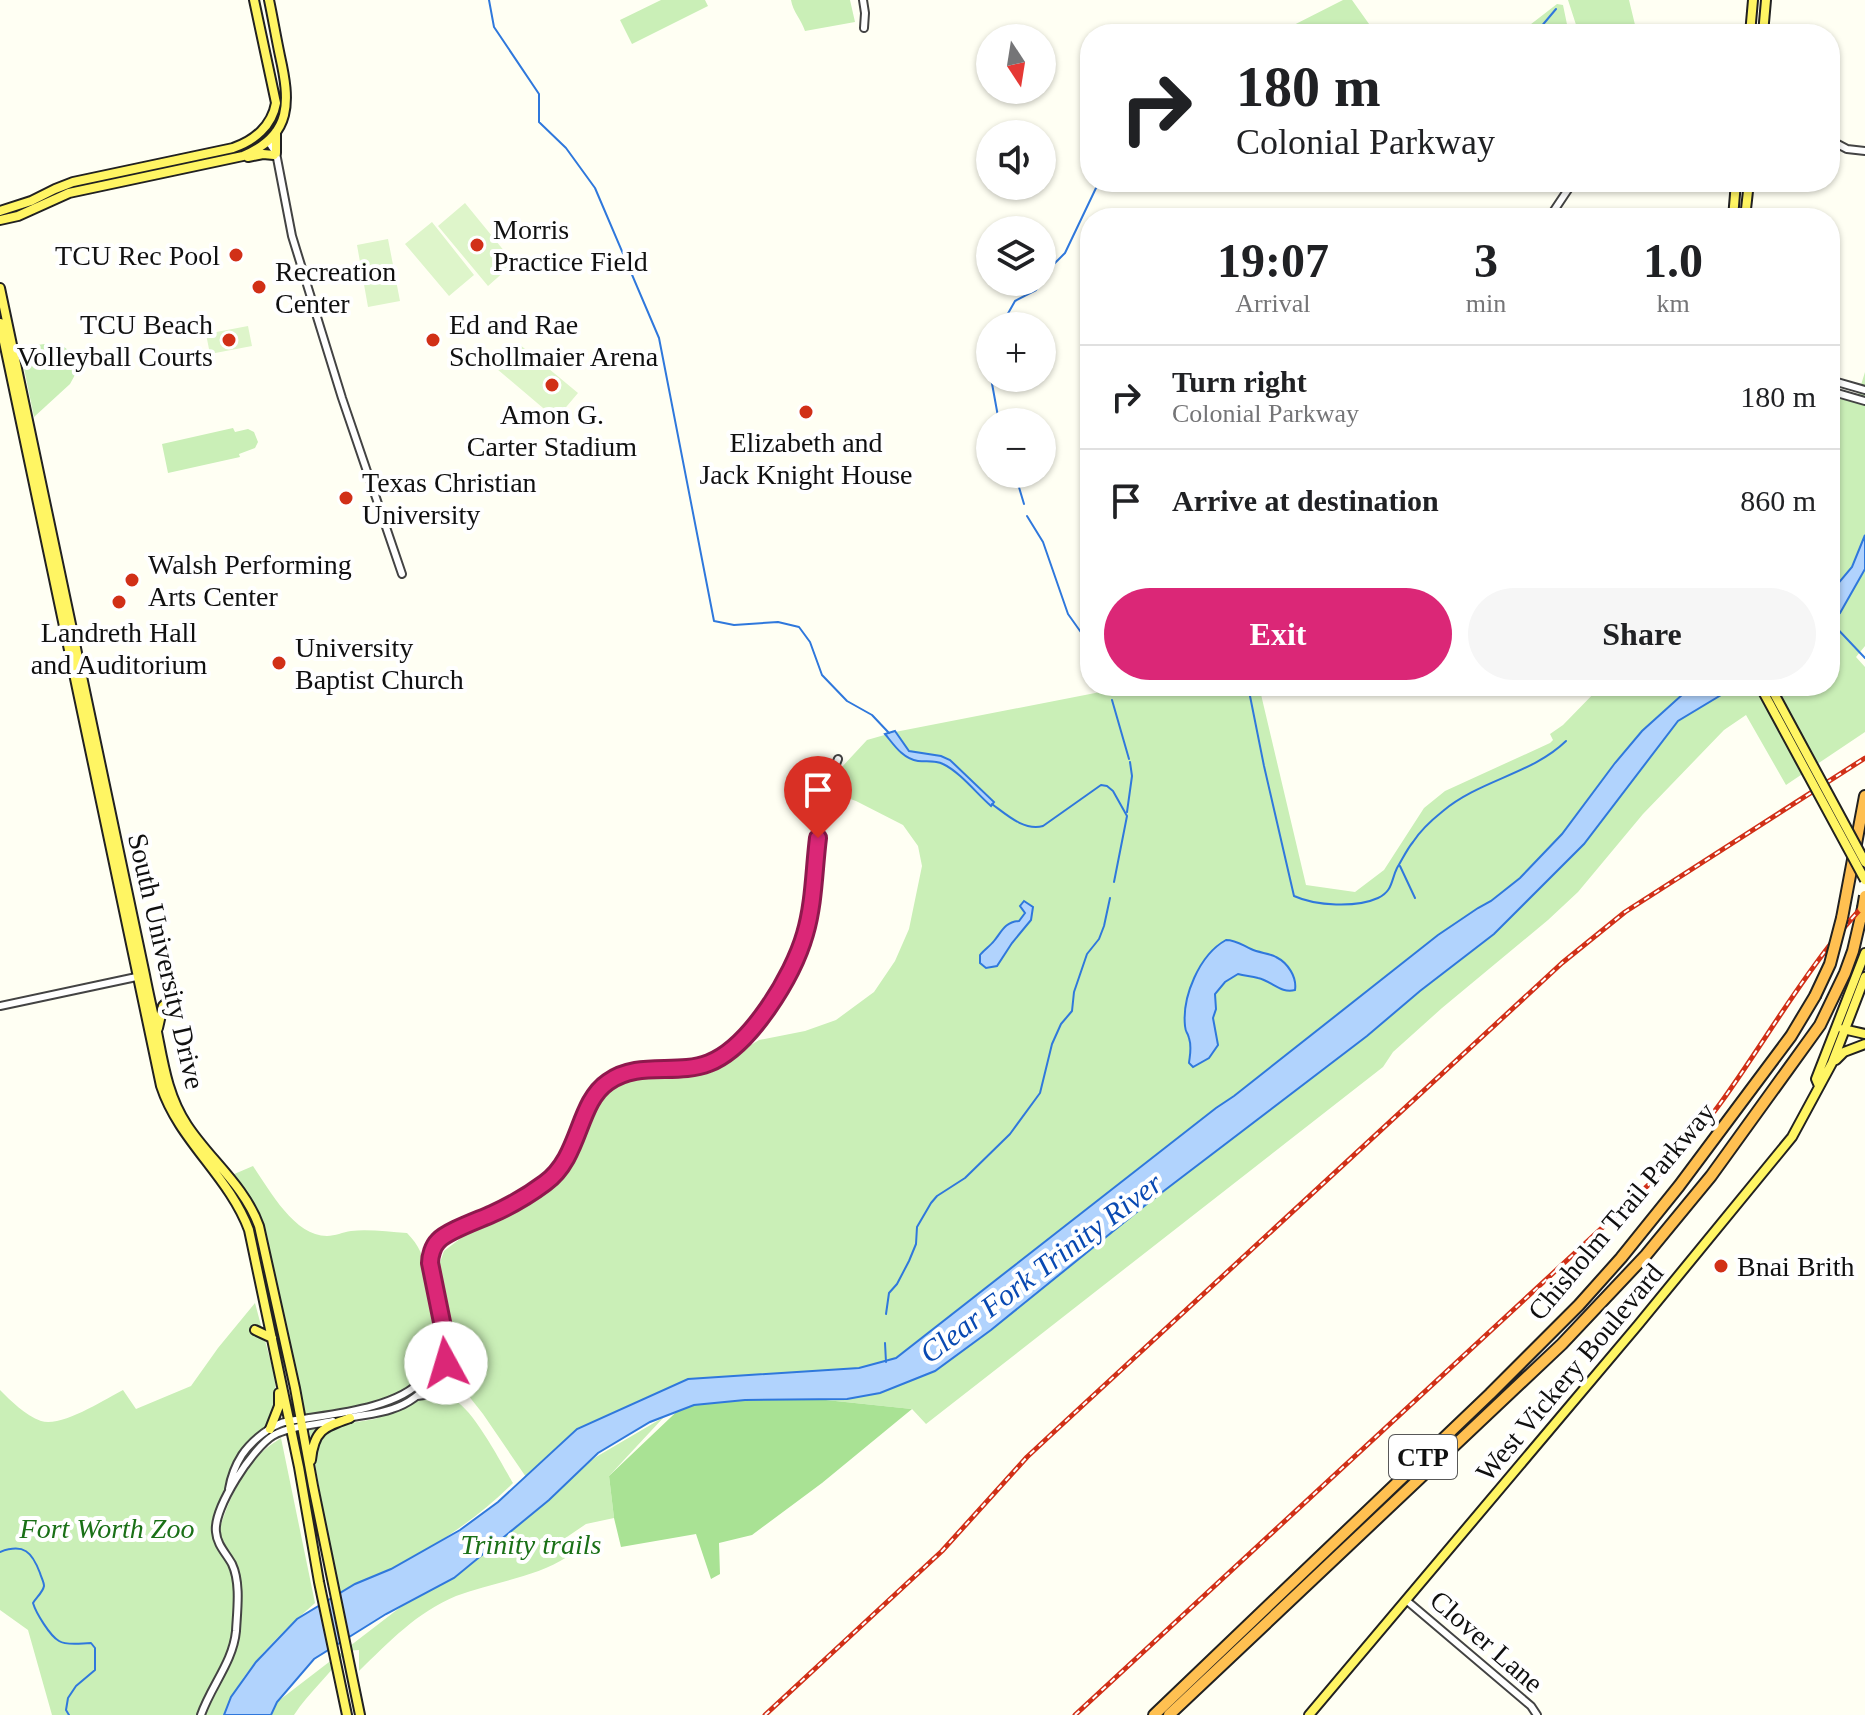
<!DOCTYPE html>
<meta charset="utf-8">
<style>
:root{--surface:#fff;--page:#f6f6f6;--text:#202124;--muted:#757577;--line:#e0e0e0;--accent:#db2777}
body{margin:0;font-family:Georgia,serif;background:var(--page);color:var(--text);height:100vh;display:flex;flex-direction:column;font-size:30px;white-space:nowrap}
*{box-sizing:border-box;margin:0}
p{font-size:26px;color:var(--muted)}
.icon{flex:none;width:44px;height:44px;fill:none;stroke:currentColor;stroke-width:2;stroke-linecap:round;stroke-linejoin:round}
.map{position:relative;flex:1;overflow:hidden}
.side{position:absolute;left:1080px;top:208px;width:760px;height:488px;display:flex;flex-direction:column;background:var(--surface);border-radius:32px;box-shadow:0 2px 6px #0004}
.side>*{flex:none}
.banner{position:absolute;left:1080px;top:24px;width:760px;height:168px;border-radius:32px;box-shadow:0 2px 6px #0004;background:#fff;color:var(--text);overflow:hidden}
.needle{width:52px;rotate:168deg}
.tools{position:absolute;left:976px;top:24px;display:grid;gap:16px}
.tools a{display:grid;place-items:center;width:80px;height:80px;border-radius:50%;background:var(--surface);box-shadow:0 2px 6px #0004;font-size:40px}
.pin{position:absolute;display:grid;place-items:center;width:68px;height:68px;color:#fff;margin:-82px -34px;border-radius:50% 50% 50% 0;rotate:-45deg;box-shadow:0 0 8px #0007}
.pin .icon{rotate:45deg}
.me{position:absolute;width:88px;margin:-44px;rotate:354deg;stroke-linejoin:round;filter:drop-shadow(0 0 6px #0008)}
.turn{display:flex;align-items:center;gap:28px;height:168px;padding:0 24px;font-size:36px}
.turn .icon{width:104px;height:104px;stroke-width:2.5}
.turn b{display:block;font-size:56px;line-height:68px}
.eta{display:flex;justify-content:space-evenly;align-items:center;height:136px;text-align:center}
.eta b{font-size:48px;font-weight:700;line-height:56px}
.primary-button{display:flex;gap:16px;margin-top:auto;padding:16px 24px}
.primary-button a{flex:1;height:92px;border-radius:48px;background:var(--accent);color:#fff;font-size:32px;font-weight:700;line-height:92px;text-align:center}
.primary-button a+a{background:var(--page);color:var(--text)}
ul{padding:0;list-style:none}
li{display:flex;align-items:center;gap:24px;height:104px;padding:0 24px;border-top:2px solid var(--line)}
li div{flex:1}
li b{display:block;font-size:30px}
li em{font-style:normal}
.map>svg:first-child{display:block}
.green{fill:#caefb7}
.forest{fill:#a9e294}
.pitch{fill:#def5ca}
.water{fill:#b1d3fd;stroke:#2f78dc;stroke-width:2}
.lines{fill:none;stroke-linecap:round;stroke-linejoin:round}
.stream{stroke:#2f78dc;stroke-width:2}
.minor-casing{stroke:#434343;stroke-width:10}
.major-casing{stroke:#212121;stroke-width:12}
.highway-casing{stroke:#212121;stroke-width:14}
.minor{stroke:#fff;stroke-width:6}
.major{stroke:#fff563;stroke-width:8}
.highway{stroke:#ffc051;stroke-width:10}
.rail-casing{stroke:#d13017;stroke-width:5}
.rail{stroke:#fff;stroke-width:2;stroke-dasharray:6;stroke-linecap:butt}
.major-bridge-casing{stroke:#212121;stroke-width:12;stroke-linecap:butt}
.highway-bridge-casing{stroke:#212121;stroke-width:14;stroke-linecap:butt}
.major-bridge{stroke:#fff563;stroke-width:8}
.highway-bridge{stroke:#ffc051;stroke-width:10}
.route-casing{stroke:#8e194d;stroke-width:20}
.route{stroke:#db2777;stroke-width:14}
.poi-dot{fill:#d13017;stroke:#fff;stroke-width:3}
.labels{text-anchor:middle;stroke-width:8;stroke-linejoin:round;paint-order:stroke}
.shield{fill:#fff;stroke:#585858;stroke-width:2}
.shield-label{font-size:26px;font-weight:bold;fill:#101010}
.poi-label{font-size:28px;fill:#101010;stroke:#fff;text-anchor:start}
.street-label{font-size:28px;fill:#101010;stroke:#fff}
.park-label{font-size:28px;font-style:italic;fill:#1a7017;stroke:#fff}
.water-label{font-size:30px;font-style:italic;fill:#0949b2;stroke:#fff}
</style>
<div class="map">
<svg width="1865" height="1715" viewBox="0 0 1865 1715">
<rect width="100%" height="100%" fill="#fffff3"/>
<path class="green" d="M661 0H705L708 6 632 44 620 20Z
M791 0H850L855 22 805 31C801 19 793 12 791 0Z
M1343 0H1352L1374 31 1379 34H1276Z
M1568 0H1629L1636 29 1609 34H1579Z
M1557 4 1563 5 1569 34H1518Z
M44 344C70 344 70 350 76 373L70 384 34 417 21 354 24 347Z
M1865 372V646L1856 657 1865 667V732L1786 785 1746 715 1724 730 1643 814 1578 892 1548 920 1442 1008 1393 1052 1383 1067 926 1424 912 1409 826 1400 823 1371 577 1429 526 1477 483 1414 453 1376 438 1268 444 1251 465 1235 534 1197 569 1172 592 1113 607 1089 634 1079 707 1072 759 1040 805 1031 836 1020 874 992 895 961 909 929 922 866 918 846 903 825 856 801 831 792 841 768 867 740 895 732 1131 686H1259L1306 885 1355 892 1384 870 1424 808 1445 791 1550 743 1553 740 1550 734 1563 725 1601 686H1830V395L1856 401Z
M233 428 235 432 248 429 254 432 258 442 255 448 239 454 240 457 168 473 162 444Z
M253 1166C269 1189 294 1236 327 1236 335 1236 343 1232 351 1231 369 1229 389 1232 407 1233 427 1253 426 1273 431 1300 434 1312 437 1324 436 1337 434 1402 356 1406 308 1415L305 1413C297 1381 289 1349 282 1317 270 1261 271 1221 232 1175Z
M255 1303 274 1374 277 1401 270 1423 248 1443 234 1462 212 1526 216 1542C224 1510 238 1477 261 1453 267 1447 275 1442 281 1438L315 1603C280 1634 240 1670 224 1715H52L28 1630 0 1610V1390C11 1401 25 1415 41 1421 61 1428 105 1399 123 1390L136 1409 191 1386 218 1348Z
M429 1396C437 1396 447 1396 454 1400 474 1410 501 1463 513 1483 478 1518 438 1544 395 1568 377 1578 356 1583 338 1595L309 1430 375 1419Z
M664 1417 609 1476 614 1518 586 1524 561 1541 567 1557C534 1578 493 1582 456 1596 417 1612 389 1642 359 1671V1650L346 1651C331 1674 309 1692 294 1715H271L277 1702 596 1457Z"/>
<path class="forest" d="M691 1398 826 1400 912 1409 822 1483 752 1535 719 1543 720 1574 711 1579 696 1534 621 1547 614 1518 609 1476Z"/>
<path class="pitch" d="M465 203 514 263 488 286 438 226Z
M432 222 474 275 449 296 405 244Z
M388 239 400 301 368 307 357 245Z
M248 326 252 346 210 354 206 334Z
M519 344 578 393 556 419 497 369Z"/>
<path class="water" d="M1865 535V569L1840 613 1830 621V593L1852 567Z
M1694 686H1736L1678 721 1584 844 1494 934 1420 991 1367 1036 1148 1203 991 1330 935 1371 880 1393 847 1399 745 1400 694 1405 650 1422 598 1453 549 1500 454 1578 386 1614 314 1659 277 1702 271 1715H224L231 1697 256 1662 297 1619 355 1584 391 1569 460 1530 498 1502 577 1429 688 1379 859 1368 896 1358 1216 1108 1234 1096 1438 935 1478 908 1491 901 1520 878 1562 834 1615 763 1642 731 1683 694Z
M895 731 909 751 941 756 950 760 994 802 991 806C977 794 960 772 943 764 935 760 927 762 918 761 903 759 894 745 885 734Z
M1024 901 1033 907 1031 920 1012 943 997 966 986 968 980 963V955C984 950 990 946 994 941 1002 931 1005 922 1019 921L1025 913 1020 906Z
M1226 940C1236 940 1242 945 1251 949 1259 953 1269 953 1276 957 1288 963 1297 977 1295 990 1281 994 1272 981 1258 978 1251 976 1245 976 1238 974L1225 982 1215 994 1216 1009 1213 1018 1218 1045 1209 1058 1193 1067 1189 1063C1190 1054 1192 1047 1189 1038 1187 1030 1186 1035 1185 1026 1182 997 1199 955 1226 940Z"/>
<g class="lines">
<path class="stream" d="M489 0 494 27 539 94V122L566 148 595 188 659 338 714 621 734 625 778 622 799 627 810 642 822 675 847 701 872 715 889 733
M1535 34 1556 9
M1001 326 1015 301 1036 290 1044 280 1051 267 1065 253 1096 188 1102 182
M991 378 999 422
M1015 474 1024 504
M1027 516 1043 542 1068 614 1090 645
M1830 621 1865 658
M1248 686 1264 766 1294 896C1316 906 1356 908 1378 898 1393 891 1391 880 1397 868 1402 860 1407 849 1413 842 1420 831 1433 819 1443 811 1480 780 1532 774 1566 741
M1112 700 1129 759
M992 804C1007 815 1024 831 1043 826L1101 785 1107 786 1113 791 1127 816 1114 882
M1127 812 1132 776 1130 762
M1400 866 1415 898
M886 1314 889 1293 897 1284 909 1261 916 1244 917 1227 931 1203 937 1196 965 1178 1010 1134 1040 1093 1052 1044 1061 1024 1072 1011 1074 992 1087 954 1099 939 1104 926 1110 898
M885 1343 886 1362
M0 1552C24 1543 32 1552 40 1573 41 1577 44 1582 44 1586 43 1592 36 1598 33 1603 36 1613 50 1636 59 1641 67 1646 82 1643 91 1643L95 1648V1670L76 1686 68 1698 66 1710 69 1715"/>
<defs>
<path id="minor" d="M863 0 865 13 864 28
M1830 140 1847 149 1865 151
M266 142 270 144 276 153 292 236 342 398 402 574
M1454 218H1466
M1549 218 1573 182
M1830 380 1865 390
M1830 391 1865 401
M0 1006 141 976
M417 1396 439 1393 456 1395 448 1372 445 1355
M348 1418C362 1415 378 1414 392 1409 424 1399 449 1366 444 1332 441 1309 433 1286 430 1263V1256L437 1242C456 1229 477 1222 497 1212 508 1206 518 1199 529 1193 539 1187 550 1181 559 1172 582 1147 579 1102 608 1082 633 1064 663 1071 691 1067 748 1060 789 982 805 933 817 872 814 818 838 759
M229 1489C231 1477 235 1466 242 1455 250 1443 265 1430 279 1424 288 1420 299 1420 309 1418 343 1413 400 1406 423 1379 439 1360 434 1343 441 1322
M1406 1600 1531 1706 1537 1715
M201 1715C211 1686 233 1662 236 1631 237 1611 241 1583 232 1564 226 1553 217 1545 216 1532 213 1508 253 1447 274 1435 291 1426 315 1425 333 1421"/>
<path id="major" d="M1750 34 1753 0
M1763 34 1766 0
M276 132V153
M248 157 263 154 274 155
M0 211 31 201 55 189 73 182 233 148C254 141 272 126 276 103L254 0
M1733 218 1736 182
M1745 218 1749 182
M0 220 18 216 69 193 243 156C293 135 290 101 280 56 276 37 273 19 269 0
M0 288 145 975C149 996 154 1016 158 1037 164 1068 169 1098 187 1125 210 1160 244 1185 259 1226L295 1388 313 1486 360 1715
M0 323 161 1086C179 1141 229 1176 249 1230L299 1467 319 1582 347 1715
M158 1028 163 1006 175 994
M1843 1029 1865 1034
M1836 1060 1844 1052 1865 1044
M1819 1086 1816 1079 1865 953
M255 1330 272 1338
M270 1429 279 1406V1393
M311 1460C314 1430 324 1427 350 1418
M1309 1715 1638 1325 1792 1137 1832 1063 1865 977"/>
<path id="highway" d="M1842 918 1865 796
M1154 1715 1490 1394 1579 1305 1621 1258 1679 1186 1791 1036 1815 996
M1169 1715 1562 1344 1646 1255 1711 1176 1820 1025 1845 973 1853 951 1863 908"/>
</defs>
<use href="#minor" class="minor-casing"/>
<use href="#major" class="major-casing"/>
<use href="#highway" class="highway-casing"/>
<use href="#minor" class="minor"/>
<use href="#major" class="major"/>
<use href="#highway" class="highway"/>
<defs>
<path id="rail" d="M765 1715 942 1551 1027 1457 1056 1430 1562 963 1625 912 1865 758
M1075 1715 1670 1165C1734 1097 1775 1014 1833 941 1843 928 1854 916 1865 904"/>
</defs>
<use href="#rail" class="rail-casing"/>
<use href="#rail" class="rail"/>
<defs>
<path id="major-bridge" d="M1760 686 1865 880
M1770 686 1865 862"/>
<path id="highway-bridge" d="M1863 908 1865 896
M1815 996 1830 964 1842 918"/>
</defs>
<use href="#major-bridge" class="major-bridge-casing"/>
<use href="#highway-bridge" class="highway-bridge-casing"/>
<use href="#major-bridge" class="major-bridge"/>
<use href="#highway-bridge" class="highway-bridge"/>
</g>
<g class="lines">
<defs>
<path id="route" d="M446 1363 443 1327 430 1263C430 1256 433 1246 438 1241 447 1231 479 1220 492 1214 510 1206 529 1195 545 1183 581 1157 577 1103 608 1082 639 1060 676 1076 709 1063 750 1047 793 976 805 934 814 904 814 870 818 838"/>
</defs>
<use href="#route" class="route-casing"/>
<use href="#route" class="route"/>
</g>
<g class="poi-dot">
<circle cx="477" cy="245" r="8"/>
<circle cx="236" cy="255" r="8"/>
<circle cx="259" cy="287" r="8"/>
<circle cx="229" cy="340" r="8"/>
<circle cx="433" cy="340" r="8"/>
<circle cx="552" cy="385" r="8"/>
<circle cx="806" cy="412" r="8"/>
<circle cx="346" cy="498" r="8"/>
<circle cx="132" cy="580" r="8"/>
<circle cx="119" cy="602" r="8"/>
<circle cx="279" cy="663" r="8"/>
<circle cx="1721" cy="1266" r="8"/>
</g>
<g class="labels">
<rect class="shield" x="1389" y="1435" width="68" height="44" rx="6"/>
<g class="shield-label">
<text x="1423" y="1466">CTP</text>
</g>
<g class="poi-label">
<text x="493" y="239">Morris<tspan x="493" dy="32">Practice Field</tspan></text>
<text x="220" y="265" text-anchor="end">TCU Rec Pool</text>
<text x="275" y="281">Recreation<tspan x="275" dy="32">Center</tspan></text>
<text x="213" y="334" text-anchor="end">TCU Beach<tspan x="213" dy="32">Volleyball Courts</tspan></text>
<text x="449" y="334">Ed and Rae<tspan x="449" dy="32">Schollmaier Arena</tspan></text>
<text x="552" y="424" text-anchor="middle">Amon G.<tspan x="552" dy="32">Carter Stadium</tspan></text>
<text x="806" y="452" text-anchor="middle">Elizabeth and<tspan x="806" dy="32">Jack Knight House</tspan></text>
<text x="362" y="492">Texas Christian<tspan x="362" dy="32">University</tspan></text>
<text x="148" y="574">Walsh Performing<tspan x="148" dy="32">Arts Center</tspan></text>
<text x="119" y="642" text-anchor="middle">Landreth Hall<tspan x="119" dy="32">and Auditorium</tspan></text>
<text x="295" y="657">University<tspan x="295" dy="32">Baptist Church</tspan></text>
<text x="1737" y="1276">Bnai Brith</text>
</g>
<g class="street-label">
<text transform="translate(167 961) rotate(77)" y="10">South University Drive</text>
<text transform="translate(1621 1211) rotate(-50)" y="10">Chisholm Trail Parkway</text>
<text transform="translate(1569 1372) rotate(-50)" y="10">West Vickery Boulevard</text>
<text transform="translate(1487 1641) rotate(41)" y="10">Clover Lane</text>
</g>
<g class="park-label">
<text x="107" y="1538">Fort Worth Zoo</text>
<text x="531" y="1554">Trinity trails</text>
</g>
<g class="water-label">
<text transform="translate(1041 1268) rotate(-37)" y="10">Clear Fork Trinity River</text>
</g>
</g>
</svg>
<div class="tools">
<a><svg class="needle" viewBox="-14 -14 28 28"><path d="M0-13l5 13h-10z" fill="#e53935"/><path d="M0 13l5-13h-10z" fill="#757577"/></svg></a>
<a><svg class="icon" aria-label="sound" viewBox="0 0 24 24"><path d="M4 9h4l5-4v14l-5-4H4zM17 9q2 3 0 6"/></svg></a>
<a><svg class="icon" aria-label="layers" viewBox="0 0 24 24"><path d="M12 4l9 5-9 5-9-5zM3 14l9 5 9-5"/></svg></a>
<a>+</a>
<a>−</a>
</div>
<div class="pin" style="left:818px;top:838px;background:#d93025"><svg class="icon" aria-label="arrive" viewBox="0 0 24 24"><path d="M6 21V4h12l-3 4 3 4H6"/></svg></div>
<svg class="me" style="left:446px;top:1363px" viewBox="-20 -20 40 40"><circle r="19" fill="#fff"/><path d="M0-13L10 11 0 6-10 11z" fill="#db2777"/></svg>
<div class="banner">
<div class="turn"><svg class="icon" aria-label="right" viewBox="0 0 24 24"><path d="M7 20v-9h11M14 6l5 5-5 5"/></svg><div><b>180 m</b>Colonial Parkway</div></div>
</div>
<section class="side">
<div class="eta">
<div><b>19:07</b><p>Arrival</p></div>
<div><b>3</b><p>min</p></div>
<div><b>1.0</b><p>km</p></div>
</div>
<ul>
<li><svg class="icon" aria-label="right" viewBox="0 0 24 24"><path d="M7 20v-9h11M14 6l5 5-5 5"/></svg><div><b>Turn right</b><p>Colonial Parkway</p></div><em>180 m</em></li>
<li><svg class="icon" aria-label="arrive" viewBox="0 0 24 24"><path d="M6 21V4h12l-3 4 3 4H6"/></svg><div><b>Arrive at destination</b></div><em>860 m</em></li>
</ul>
<div class="primary-button"><a>Exit</a><a>Share</a></div>
</section>
</div>
